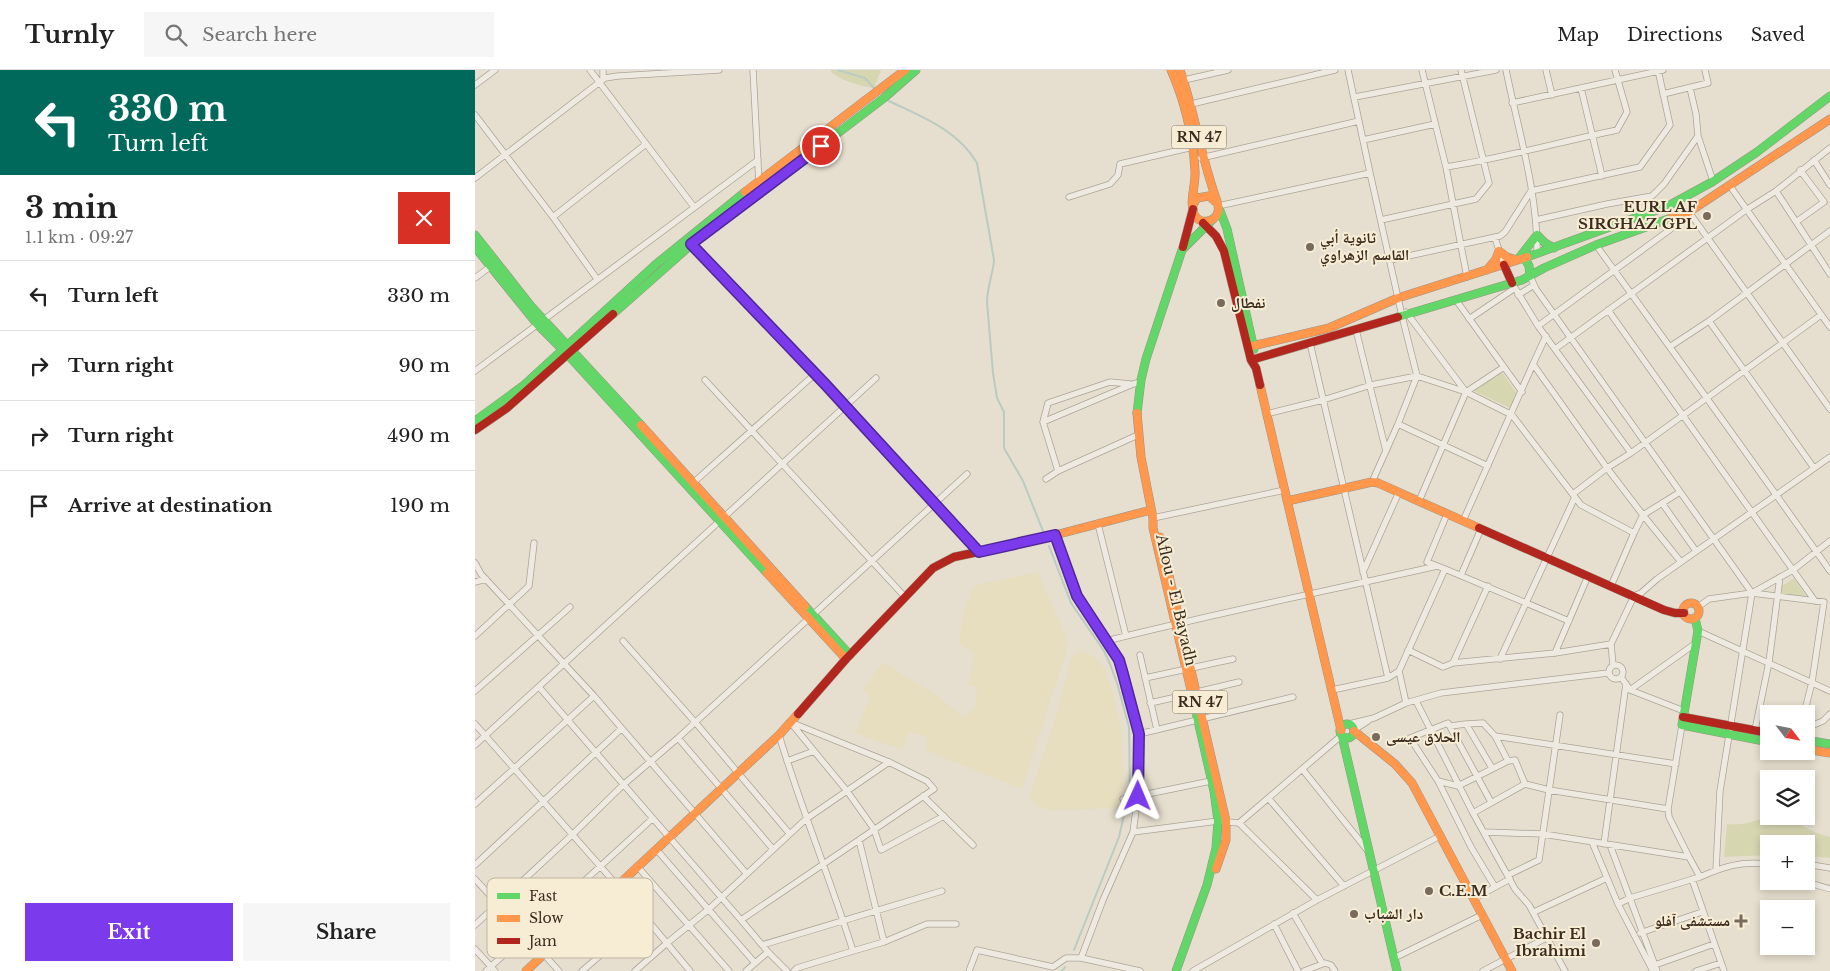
<!DOCTYPE html>
<meta charset="utf-8">
<style>
:root{--surface:#fff;--page:#f6f6f6;--text:#222;--muted:#767676;--line:#e0e0e0;--accent:#7c3aed}
body{margin:0;font-family:"Libre Baskerville","Noto Naskh Arabic",serif;background:var(--page);color:var(--text);height:100vh;display:flex;flex-direction:column;font-size:19px;white-space:nowrap}
*{box-sizing:border-box;margin:0}
p{font-size:16px;color:var(--muted)}
.icon{flex:none;width:28px;height:28px;fill:none;stroke:currentColor;stroke-width:2;stroke-linecap:round;stroke-linejoin:round}
.map{position:relative;flex:1;overflow:hidden}
.side{display:flex;flex-direction:column;background:var(--surface);width:475px}
.side>*{flex:none}
.banner{background:#00695c;color:#fff;overflow:hidden}
.needle{width:32px;rotate:122deg}
.fabs{position:absolute;left:1285px;top:635px;display:grid;gap:10px}
.fabs a{display:grid;place-items:center;width:55px;height:55px;border-radius:0px;background:var(--surface);box-shadow:0 2px 8px #0003;font-size:25px}
.pin{position:absolute;display:grid;place-items:center;width:42px;height:42px;color:#fff;margin:-21px;border:2px solid #fff;border-radius:50%;box-shadow:0 1px 5px #0007}
.me{position:absolute;width:55px;margin:-28px;rotate:1deg;stroke-linejoin:round;filter:drop-shadow(0 0 4px #0008)}
.turn{display:flex;align-items:center;gap:18px;height:105px;padding:0 25px;font-size:22px}
.turn .icon{width:65px;height:65px;stroke-width:2.5}
.turn b{display:block;font-size:35px;line-height:42px}
.round{display:grid;place-items:center;flex:none;width:52px;height:52px;border-radius:0px;background:var(--page)}
.head{display:flex;align-items:center;justify-content:space-between;height:85px;padding:0 25px}
h1{font-size:30px;font-weight:700;line-height:38px}
.action{display:flex;gap:10px;margin-top:auto;padding:10px 25px}
.action a{flex:1;height:58px;border-radius:0px;background:var(--accent);color:#fff;font-size:20px;font-weight:700;line-height:58px;text-align:center}
.action a+a{background:var(--page);color:var(--text)}
ul{padding:0;list-style:none}
li{display:flex;align-items:center;gap:15px;height:70px;padding:0 25px;border-top:1px solid var(--line)}
li div{flex:1}
li b{display:block;font-size:19px}
li em{font-style:normal}
header{display:flex;align-items:center;gap:30px;box-sizing:border-box;height:70px;padding:0 25px;background:var(--surface);border-bottom:1px solid var(--line)}
header strong{font-size:24px}
nav{display:flex;gap:28px;margin-inline-start:auto;font-size:18px}
.search{width:350px;height:45px;background:var(--page);display:flex;align-items:center;gap:12px;box-sizing:border-box;padding:0 18px;border-radius:0px;color:var(--muted);font-size:19px}
main{display:flex;flex:1;min-height:0}
.map>svg:first-child{display:block}
.farmland{fill:#e6debf}
.green{fill:#d6d6b1}
.lines{fill:none;stroke-linecap:round;stroke-linejoin:round}
.stream{stroke:#bacbc1;stroke-width:2}
.street-casing{stroke:#aca497;stroke-width:7}
.fast-casing{stroke:#9b9388;stroke-width:9}
.slow-casing{stroke:#9b9388;stroke-width:9}
.jam-casing{stroke:#9b9388;stroke-width:9}
.street{stroke:#eeeae1;stroke-width:5.5}
.fast{stroke:#63d668;stroke-width:8}
.slow{stroke:#ff974d;stroke-width:8}
.jam{stroke:#b3261e;stroke-width:8}
.route-casing{stroke:#51269a;stroke-width:12}
.route{stroke:#7c3aed;stroke-width:9}
.poi-dot{fill:#786b5d;stroke:#f7edd5;stroke-width:2}
.labels{text-anchor:middle;stroke-width:4;stroke-linejoin:round;paint-order:stroke}
.shield{fill:#f7edd5;stroke:#746656;stroke-width:1}
.shield-label{font-size:14px;font-weight:bold;fill:#3c2c1f}
.poi-label{font-size:15px;font-weight:bold;fill:#3c2c1f;stroke:#f7edd5;text-anchor:start}
.street-label{font-size:15px;fill:#3c2c1f;stroke:#f7edd5}
.key{fill:#f7edd5;stroke:#bfb39e;stroke-width:1}
.key-label{font-size:14px;fill:#3c2c1f}
</style>
<header>
<strong>Turnly</strong>
<div class="search"><svg class="icon" aria-label="search" viewBox="0 0 24 24"><circle cx="10" cy="10" r="6"/><path d="M15 15l6 6"/></svg>Search here</div>
<nav><a>Map</a><a>Directions</a><a>Saved</a></nav>
</header>
<main>
<section class="side">
<div class="banner">
<div class="turn"><svg class="icon" aria-label="left" viewBox="0 0 24 24"><path d="M17 20v-9H6M10 6l-5 5 5 5"/></svg><div><b>330 m</b>Turn left</div></div>
</div>
<div class="head"><div><h1>3 min</h1><p>1.1 km · 09:27</p></div><a class="round" style="background:#d93025;color:#fff"><svg class="icon" aria-label="close" viewBox="0 0 24 24"><path d="M6 6l12 12M18 6L6 18"/></svg></a></div>
<ul>
<li><svg class="icon" aria-label="left" viewBox="0 0 24 24"><path d="M17 20v-9H6M10 6l-5 5 5 5"/></svg><div><b>Turn left</b></div><em>330 m</em></li>
<li><svg class="icon" aria-label="right" viewBox="0 0 24 24"><path d="M7 20v-9h11M14 6l5 5-5 5"/></svg><div><b>Turn right</b></div><em>90 m</em></li>
<li><svg class="icon" aria-label="right" viewBox="0 0 24 24"><path d="M7 20v-9h11M14 6l5 5-5 5"/></svg><div><b>Turn right</b></div><em>490 m</em></li>
<li><svg class="icon" aria-label="arrive" viewBox="0 0 24 24"><path d="M6 21V4h12l-3 4 3 4H6"/></svg><div><b>Arrive at destination</b></div><em>190 m</em></li>
</ul>
<div class="action"><a>Exit</a><a>Share</a></div>
</section>
<div class="map">
<svg width="1355" height="901" viewBox="0 0 1355 901">
<rect width="100%" height="100%" fill="#e6dfcf"/>
<path class="farmland" d="M563 502 590 564 593 578 547 719 450 680 452 668 435 661 428 680 380 663 395 628 389 619 407 592 460 624 490 648 501 635 502 618 493 615 499 583 484 574 488 546 498 516Z
M605 582H611L620 588 630 599 638 622 647 664 648 718 644 738 575 740 565 738 558 731 555 724 580 649 597 586Z"/>
<path class="green" d="M355 0H406L399 18C388 17 360 9 355 0Z
M1026 301 1042 324 1035 338 999 321Z
M1319 508 1331 526 1307 524V516Z
M1294 746 1318 747C1327 758 1341 763 1355 767V788L1331 786V774H1294V785L1249 787 1252 754C1268 756 1280 751 1294 746Z"/>
<g class="lines">
<path class="stream" d="M363 0 390 8 399 18
M414 31C447 47 483 60 502 93L519 190C518 204 512 217 512 232L518 303 522 328 529 342V378L548 411 568 461
M574 476 596 533 629 581 635 594 642 613 654 657 655 718 644 767 599 880
M587 901 590 897"/>
<defs>
<path id="street" d="M115 0 219 137
M128 0V9
M278 0 284 113
M947 0 971 97 992 207
M1031 0C1043 59 1063 124 1062 183
M1071 0 1077 25
M709 10 753 0
M0 15 20 0
M1106 18 1127 106
M1188 24 1233 13 1230 0
M880 27 1021 0
M1037 33 1188 0
M716 34 860 0
M0 45 78 147 122 209
M1223 66 1238 111
M888 70 960 54
M726 88 884 51
M1339 90 1355 115
M971 97C1028 88 1085 72 1142 60L1152 42 1140 0
M895 103 927 246 942 306 923 354
M0 108 130 8 143 6 244 0
M1255 116 1355 257
M1301 121 1355 204
M594 127 635 114 643 105 645 94 718 77
M743 136 895 103 873 0
M78 147 171 74
M906 150 1001 129 1014 113 986 0
M1061 150 1132 134 1177 126 1189 114 1223 66 1221 44 1215 18
M1321 152 1349 132 1325 100
M1020 168 1029 195
M217 174 340 304 504 481
M1121 175C1199 283 1278 391 1355 501
M915 190 1025 166 1030 162 1056 121 1165 97 1195 55 1183 0
M1055 206 1061 219 1277 523 1234 529 1223 537
M0 208 15 197
M1037 213 1063 256 1156 383
M1043 225 1059 215
M981 230 1029 297
M1133 240 1340 531
M931 242 991 322
M994 249 1040 218
M1234 251 1339 398
M1063 256 1204 153 1214 142 1355 339
M881 260 911 381
M835 273 913 608 924 601
M1196 276 1234 251 1355 161
M1080 279 1271 140 1301 121 1355 78
M1058 294 1071 266
M0 301 283 90
M230 310 430 527
M791 344 848 330 896 315 942 306 991 322 1037 345 1106 435 1159 463
M568 352 573 333 635 312 655 314
M583 401 568 352 658 314 666 312
M571 409 583 401 663 365
M897 412 923 354 1013 396
M218 413 340 304
M1205 422 1168 445 1206 492
M1098 424 1132 398 1156 383 1346 245
M944 431 991 322 1029 297 1047 322
M1187 433 1221 481
M678 448 810 420
M988 451 1058 294 1132 398 1168 445 1159 463 1136 516
M623 454 651 566
M580 465 602 526 608 538 643 590 660 644 664 664 663 726 658 762 628 830 606 888
M0 493 6 504 119 626 271 803
M970 499 1094 551
M888 502 924 422
M986 505 1006 459
M0 512 11 509
M1277 523 1349 532 1337 612 1329 644
M1277 523 1318 500 1355 471
M1223 561 1355 621
M0 566 54 516 59 473
M148 571 220 652 314 763
M631 571C741 543 852 521 962 496
M933 580 968 597 978 593 1080 583 1136 574
M1080 583 1113 506
M665 585 682 660
M1025 589 1100 427
M978 593 1013 516
M1134 602a7 7 0 1 1 14 0a7 7 0 1 1-14 0Z
M1138 595 1136 574 1159 526 1166 523 1182 509 1355 387
M1146 607 1155 620 1221 573
M670 608 758 589
M64 617 266 850
M857 620 913 608
M1155 620 1209 641
M0 621 95 537
M722 622 764 612
M941 631 998 743 1050 714 1074 720 1193 739
M675 633 715 624
M931 633 924 601 970 499 952 492 972 444
M316 653 372 721 399 759 406 780 469 746
M0 654 170 847 215 901
M874 654 899 648 931 633 966 623 1133 603
M991 654 1008 653 1020 666
M975 656 991 654 1017 698
M1331 658 1348 651 1355 644
M879 660 893 651
M1280 660 1294 592 1305 507
M664 664 818 627
M304 665C326 738 355 808 378 881L322 898 319 901
M203 668 298 779
M0 675 401 308
M312 691 339 681
M828 700 893 781
M963 711 983 716 1033 691
M1050 714 1040 690 1033 691 1020 666 1201 694
M448 726 498 775
M648 729 736 711
M794 729 869 816
M1016 732 973 653 935 668 963 711 996 777 1020 817
M0 734 119 626
M998 743 1040 819 1054 835 1090 901
M764 753 842 830
M658 762 743 751 764 753 867 665
M1009 762 1068 764 1214 787 1194 747 1193 739 1207 655
M384 770 409 872
M1117 772 1143 834 1178 901
M1129 774 1151 614
M1135 775 1182 901
M181 779 280 893
M1331 794 1355 798
M0 795 146 659
M162 796 254 901
M1241 800 1245 721 1277 523
M1033 805 1064 790 1085 645
M1225 807C1248 797 1265 791 1291 794
M0 809 84 901
M1217 809 1249 901
M1328 811 1355 819
M998 829 1035 809
M1143 834 1155 828 1225 807 1214 787
M1059 842 1132 808
M818 843 847 893
M799 854 823 901
M0 855 97 765 148 715 203 668 492 404
M1165 863 1227 842
M287 875 467 821
M0 879 20 901
M378 881 409 872 452 854H481
M293 882 266 850 459 719 452 711 414 692 315 652
M919 888 1007 845
M1177 896 1239 874
M11 901 177 749
M107 901 170 847
M160 901 192 873 234 839 331 749 414 692
M271 901 293 882 312 901
M494 901 502 880 578 897 591 888H606L665 901
M718 901 842 830 965 766
M829 901 850 893 856 895 860 901
M1008 901 1071 868
M1221 901 1246 893"/>
<path id="fast" d="M744 138 752 159 779 279
M0 165 56 236 166 355
M0 177 62 254 93 285 292 503
M1049 187 1054 196 1055 206
M1052 187 1193 136 1237 112 1282 82 1355 26
M1044 188 1062 165 1070 173 1079 178
M138 244 217 174 409 28 441 0
M923 247 1047 210 1069 198 1121 175 1196 148
M662 343 666 310 671 289 707 180 738 149
M0 351 48 316 180 195 270 122
M330 536 375 585
M1220 548 1223 561 1207 655 1294 672
M865 661a7 7 0 1 1 14 0a7 7 0 1 1-14 0Z
M867 666 922 901
M1331 670 1355 674
M701 901 732 815 741 778 743 751 739 721 716 620"/>
<path id="slow" d="M696 0C710 32 718 66 720 101 721 114 714 132 719 144 724 155 740 153 743 142 744 139 743 137 743 134L734 126 722 128 718 135
M705 0C720 43 726 88 742 131
M270 122 430 0
M1196 148 1214 142 1355 49
M1012 200 1021 189 1024 181 1032 187 1042 190
M773 277 854 258 923 228 1052 187
M785 315 866 660
M662 343 666 387 678 448V458L716 620
M166 355 330 536
M812 431 897 412 903 413 1004 458
M685 467 751 751V770L741 799
M522 478 561 470 676 440
M292 503 371 589
M1208 541a8 8 0 1 1 16 0a8 8 0 1 1-16 0Z
M879 661 920 694 937 713 1037 901
M1331 679 1355 683
M51 901 304 665 323 644"/>
<path id="jam" d="M728 153 741 166 749 181 776 290 781 298 785 315
M708 177 718 139
M1029 195 1037 213
M776 290 923 247
M0 360 32 338 138 244
M1004 458 1189 540 1200 543H1209
M323 644 371 589 458 498 479 487 522 478
M1208 647 1294 663"/>
</defs>
<use href="#street" class="street-casing"/>
<use href="#fast" class="fast-casing"/>
<use href="#slow" class="slow-casing"/>
<use href="#jam" class="jam-casing"/>
<use href="#street" class="street"/>
<use href="#fast" class="fast"/>
<use href="#slow" class="slow"/>
<use href="#jam" class="jam"/>
</g>
<g class="lines">
<defs>
<path id="route" d="M346 76 216 174 350 314 504 482 580 465 602 526 644 590 648 604 664 664 663 726"/>
</defs>
<use href="#route" class="route-casing"/>
<use href="#route" class="route"/>
</g>
<g class="poi-dot">
<circle cx="1232" cy="146" r="5"/>
<circle cx="835" cy="177" r="5"/>
<circle cx="746" cy="233" r="5"/>
<circle cx="901" cy="667" r="5"/>
<circle cx="954" cy="821" r="5"/>
<circle cx="879" cy="844" r="5"/>
<path d="M1263.5 843.5h5v5h5v5h-5v5h-5v-5h-5v-5h5z"/>
<circle cx="1121" cy="873" r="5"/>
</g>
<g class="labels">
<g class="shield">
<rect x="696.5" y="55.5" width="55" height="23" rx="4"/>
<rect x="697.5" y="620.5" width="55" height="23" rx="4"/>
</g>
<g class="shield-label">
<text x="724" y="72">RN 47</text>
<text x="725" y="637">RN 47</text>
</g>
<g class="poi-label">
<text x="1222" y="142" text-anchor="end">EURL AF<tspan x="1222" dy="17">SIRGHAZ GPL</tspan></text>
<text x="845" y="173">ثانوية أبي<tspan x="845" dy="17">القاسم الزهراوي</tspan></text>
<text x="756" y="238">نفطال</text>
<text x="911" y="672">الحلاق عيسى</text>
<text x="964" y="826">C.E.M</text>
<text x="889" y="849">دار الشباب</text>
<text x="1255" y="856" text-anchor="end">مستشفى آفلو</text>
<text x="1111" y="869" text-anchor="end">Bachir El<tspan x="1111" dy="17">Ibrahimi</tspan></text>
</g>
<g class="street-label">
<text transform="translate(701 530) rotate(77)" y="5">Aflou - El Bayadh</text>
</g>
</g>
<rect x="12" y="808" width="166" height="80" rx="8" class="key"/>
<rect x="22" y="823" width="23" height="6" fill="#63d668"/>
<rect x="22" y="845" width="23" height="7" fill="#ff974d"/>
<rect x="22" y="868" width="23" height="6" fill="#b3261e"/>
<g class="key-label">
<text x="54" y="831">Fast</text>
<text x="54" y="853">Slow</text>
<text x="54" y="876">Jam</text>
</g>
</svg>
<div class="fabs">
<a><svg class="needle" viewBox="-14 -14 28 28"><path d="M0-13l5 13h-10z" fill="#e53935"/><path d="M0 13l5-13h-10z" fill="#767676"/></svg></a>
<a><svg class="icon" aria-label="layers" viewBox="0 0 24 24"><path d="M12 4l9 5-9 5-9-5zM3 14l9 5 9-5"/></svg></a>
<a>+</a>
<a>−</a>
</div>
<div class="pin" style="left:346px;top:76px;background:#d93025"><svg class="icon" aria-label="arrive" viewBox="0 0 24 24"><path d="M6 21V4h12l-3 4 3 4H6"/></svg></div>
<svg class="me" style="left:663px;top:726px" viewBox="-20 -20 40 40"><path d="M0-17L14 15 0 8-14 15z" fill="#7c3aed" stroke="#fff" stroke-width="4"/></svg>
</div>
</main>
